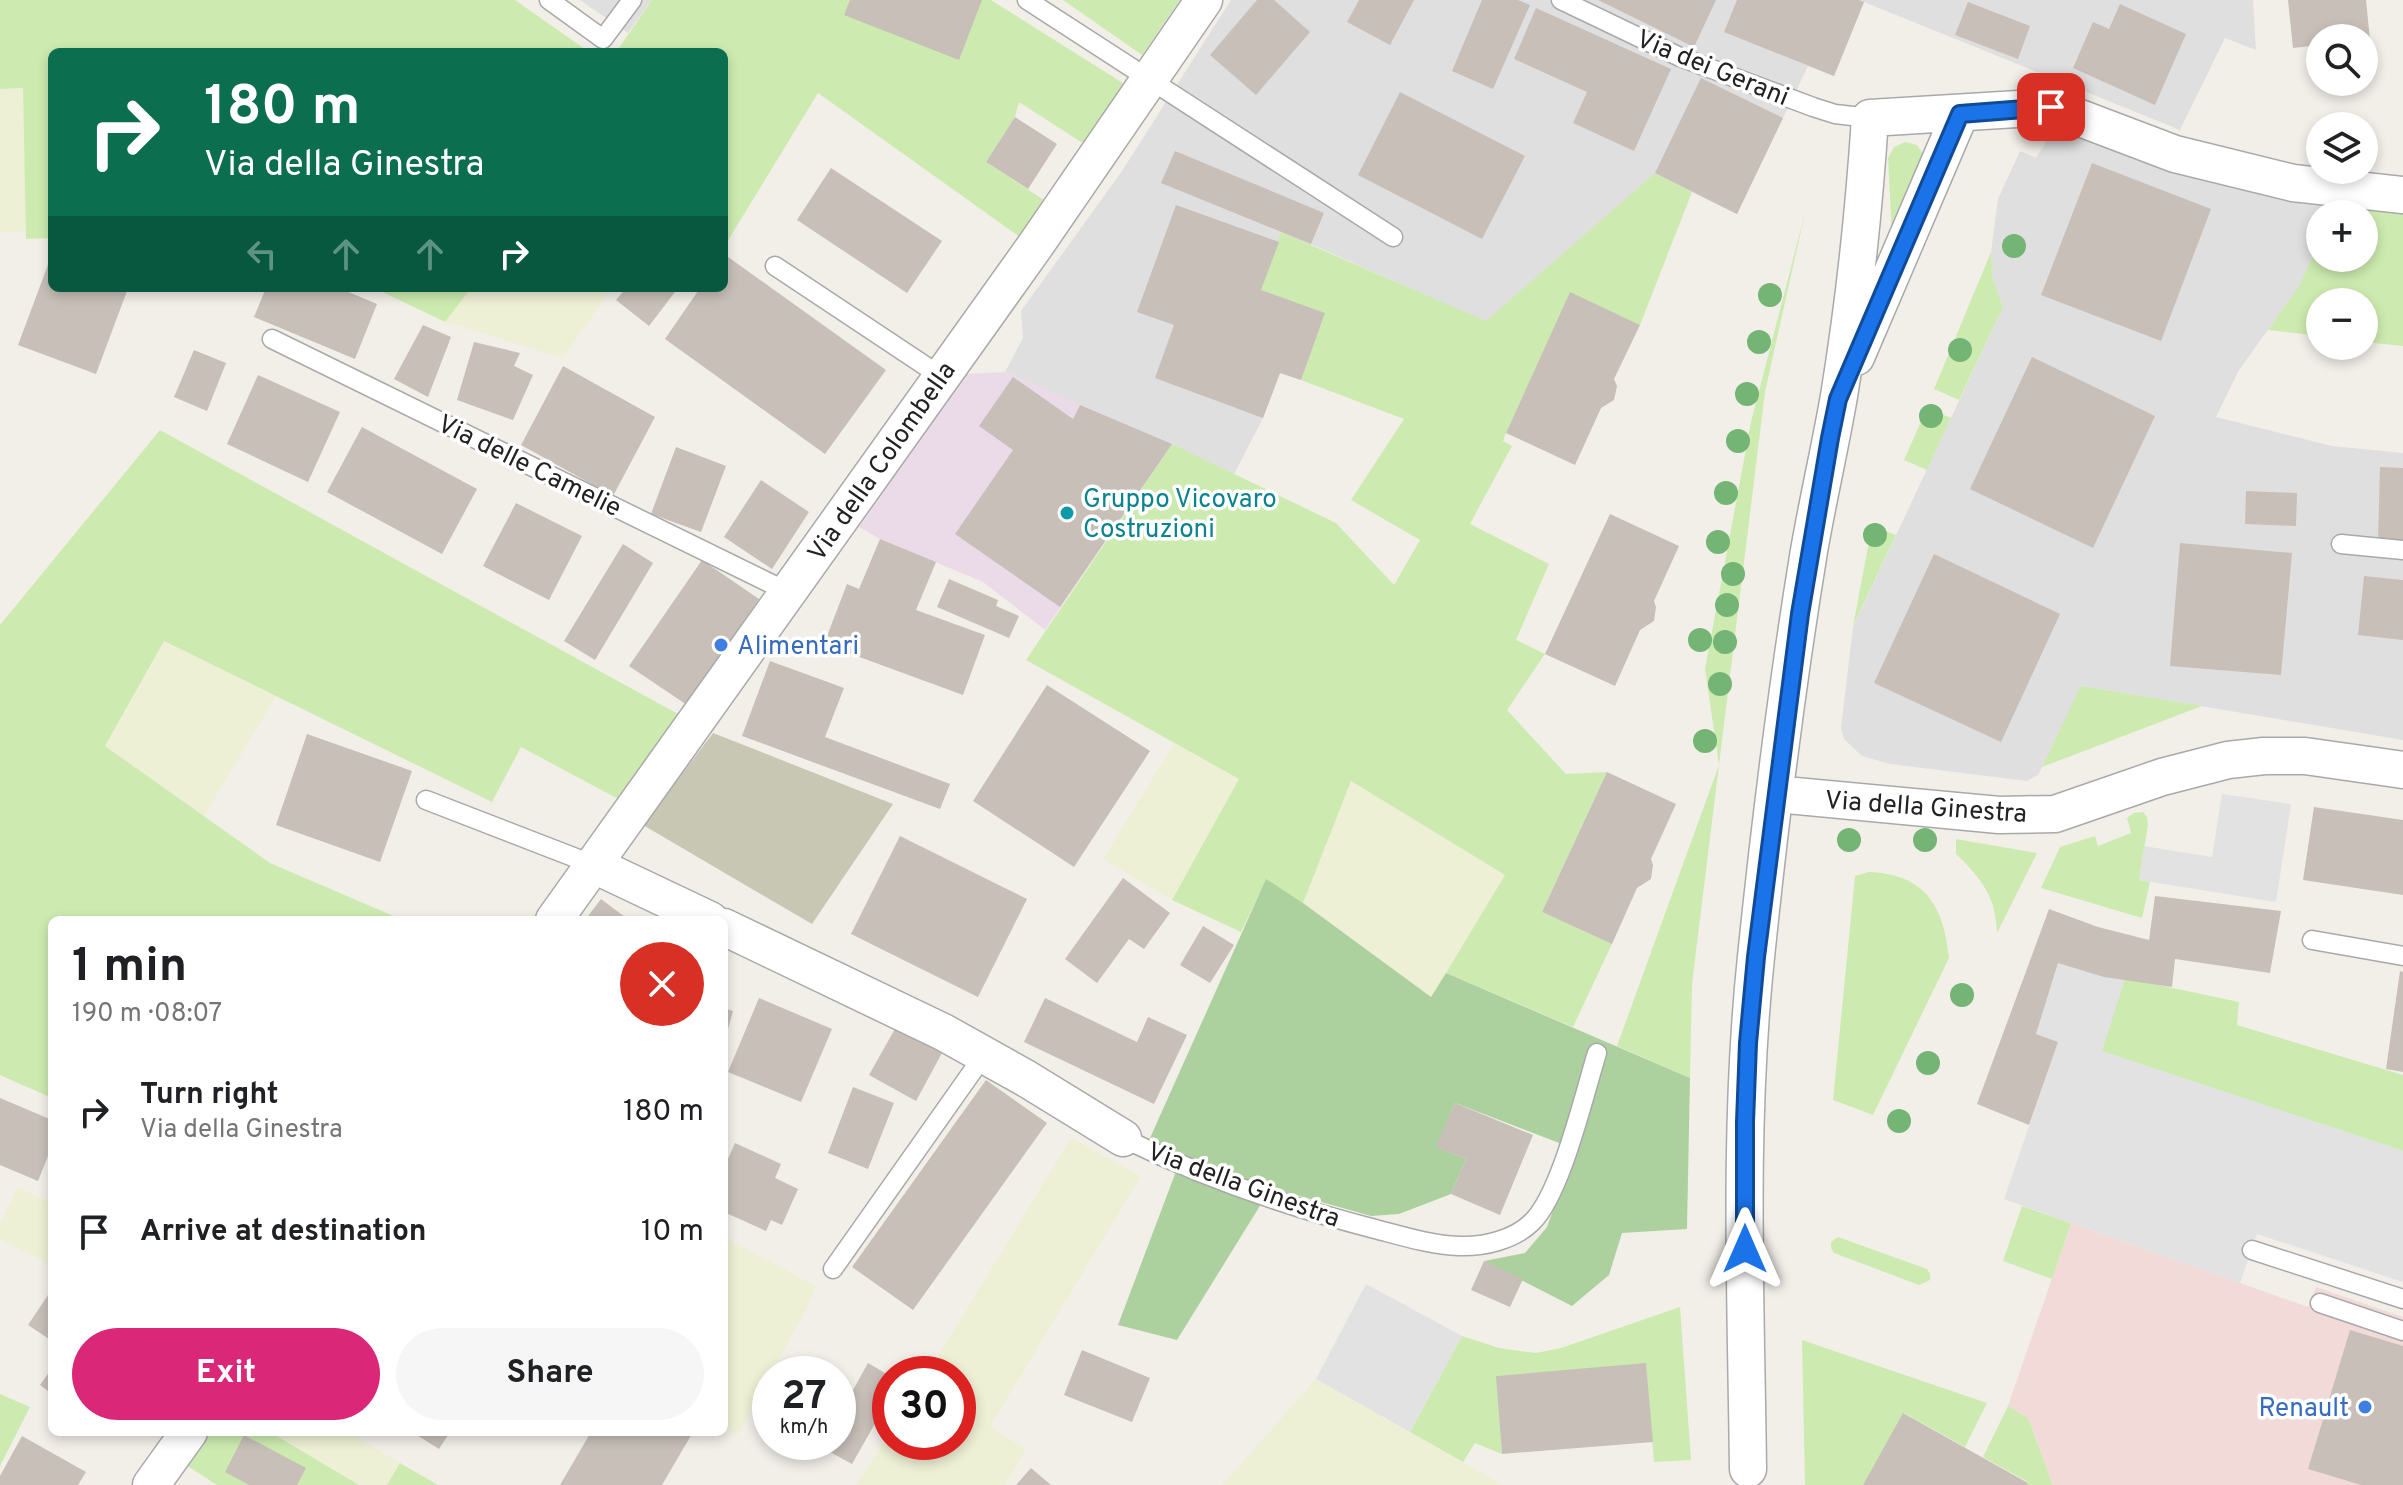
<!DOCTYPE html>
<meta charset="utf-8">
<style>
:root{--surface:#fff;--page:#f6f6f6;--text:#202124;--muted:#757577;--accent:#db2777}
body{margin:0;font-family:Overpass,sans-serif;background:var(--page);color:var(--text);height:100vh;display:flex;flex-direction:column;font-size:30px;white-space:nowrap}
*{box-sizing:border-box;margin:0}
p{font-size:26px;color:var(--muted)}
.icon{flex:none;width:44px;height:44px;fill:none;stroke:currentColor;stroke-width:2;stroke-linecap:round;stroke-linejoin:round}
.map{position:relative;flex:1;overflow:hidden}
.sheet{position:absolute;left:48px;top:916px;width:680px;height:520px;display:flex;flex-direction:column;background:var(--surface);border-radius:12px;box-shadow:0 4px 12px #0003}
.sheet>*{flex:none}
.guide{position:absolute;left:48px;top:48px;width:680px;height:244px;border-radius:12px;box-shadow:0 4px 12px #0003;background:#0b6e4f;color:#fff;overflow:hidden}
.buttons{position:absolute;left:2306px;top:24px;display:grid;gap:16px}
.buttons a{display:grid;place-items:center;width:72px;height:72px;border-radius:50%;background:var(--surface);box-shadow:0 4px 12px #0003;font-size:40px}
.speed{position:absolute;left:752px;top:1356px;display:flex;gap:16px;font-size:40px;font-weight:700;text-align:center}
.speed>*{display:grid;place-content:center;width:104px;height:104px;border-radius:50%;background:var(--surface);box-shadow:0 4px 12px #0003;line-height:1}
.speed small{font-size:20px;font-weight:400}
.speed .limit{border:12px solid #d22;background:#fff;color:#111}
.pin{position:absolute;display:grid;place-items:center;width:68px;height:68px;color:#fff;margin:-34px;border-radius:16px;box-shadow:0 4px 12px #0006}
.me{position:absolute;width:88px;margin:-44px;rotate:0deg;stroke-linejoin:round;filter:drop-shadow(0 0 6px #0008)}
.turn{display:flex;align-items:center;gap:28px;height:168px;padding:0 24px;font-size:36px}
.turn .icon{width:104px;height:104px;stroke-width:2.5}
.turn b{display:block;font-size:56px;line-height:68px}
.lanes{display:flex;align-items:center;height:76px;padding:0 24px;background:#0003;justify-content:center;gap:40px;direction:ltr}
.lanes .off{opacity:.35}
.round{display:grid;place-items:center;flex:none;width:84px;height:84px;border-radius:42px;background:var(--page)}
.headline{display:flex;align-items:center;justify-content:space-between;height:136px;padding:0 24px}
h1{font-size:48px;font-weight:700;line-height:60px}
.cta{display:flex;gap:16px;margin-top:auto;padding:16px 24px}
.cta a{flex:1;height:92px;border-radius:48px;background:var(--accent);color:#fff;font-size:32px;font-weight:700;line-height:92px;text-align:center}
.cta a+a{background:var(--page);color:var(--text)}
ul{padding:0;list-style:none}
li{display:flex;align-items:center;gap:24px;height:120px;padding:0 24px}
li div{flex:1}
li b{display:block;font-size:30px}
li em{font-style:normal}
.map>svg:first-child{display:block}
.residential{fill:#e0dfdf}
.commercial{fill:#f2dad9}
.industrial{fill:#ebdbe8}
.construction{fill:#c7c7b4}
.farmland{fill:#eef0d5}
.grass{fill:#cdebb0}
.forest{fill:#add19e}
.parking{fill:#e2e2e2}
.building{fill:#c7bfb8}
.lines{fill:none;stroke-linecap:round;stroke-linejoin:round}
.lane-casing{stroke:#a9a9a9;stroke-width:21}
.street-casing{stroke:#a9a9a9;stroke-width:39}
.lane{stroke:#fff;stroke-width:18}
.street{stroke:#fff;stroke-width:36}
.tree{fill:#74b475}
.route-casing{stroke:#114b97;stroke-width:20}
.route{stroke:#1a73e8;stroke-width:14}
.culture-dot{fill:#0f9aa8;stroke:#fff;stroke-width:3}
.shop-dot{fill:#3f7fe0;stroke:#fff;stroke-width:3}
.labels{text-anchor:middle;stroke-width:7;stroke-linejoin:round;paint-order:stroke}
.street-label{font-size:26px;fill:#222;stroke:#fff}
.culture-label{font-size:26px;fill:#0d838f;stroke:#fff;text-anchor:start}
.shop-label{font-size:26px;fill:#366cbe;stroke:#fff;text-anchor:start}
</style>
<div class="map">
<svg width="2403" height="1485" viewBox="0 0 2403 1485">
<rect width="100%" height="100%" fill="#f2efe9"/>
<path class="residential" d="M580 0H652L628 33Z
M1231 0H2253L2256 50 2225 38 2180 130 1864 2 1834 76 1808 66 1737 214 1655 174 1486 322 1311 244 1325 313 1301 380 1280 373 1263 418 1234 474 1005 372 1023 338 1021 311 1122 171Z
M2057 124 2174 174 2335 208 2332 214H2320V241L2301 284 2239 370 2216 417 2332 446 2403 453V740L2082 686 2038 775 2027 781 1890 764 1862 756 1844 739 1841 728 1853 627 2003 307 1993 279 1991 252 1998 199 2020 151 2036 158Z"/>
<path class="commercial" d="M2071 1223 2308 1307 2316 1287 2403 1317V1485H2053L2028 1418 2008 1406Z"/>
<path class="industrial" d="M1005 372 1172 444 1045 630 983 582 880 539 859 527 963 374Z"/>
<path class="construction" d="M713 733 893 804 812 924 643 825Z"/>
<path class="farmland" d="M23 88 26 231 0 233V89Z
M471 288H612L563 358 445 322Z
M164 641 276 697 204 816 105 746Z
M1174 743 1240 779 1172 900 1103 859Z
M1350 780 1505 875 1432 998 1303 903Z
M1071 1138 1141 1176 990 1427 1026 1449 1005 1485H856L890 1433V1442H958V1374H927Z
M18 1187 52 1204V1266L0 1239V1223Z
M724 1237 816 1286 806 1310 738 1434 724 1429Z
M1316 1379 1503 1485H1222Z
M270 1432H348L400 1463 387 1485H359Z"/>
<path class="grass" d="M0 0H515L589 52H52V238L26 239 23 88 0 89Z
M652 0H991L1126 85 1087 143 1081 142 1019 102 1015 117 986 162 1047 202 1021 238 818 93 724 247V52H616Z
M1063 0H1180L1142 55Z
M1905 142 1917 145 1924 155 1892 236 1888 158 1894 147Z
M1655 173 1692 192 1640 325 1570 293 1506 433 1503 441 1512 446 1470 524 1549 564 1516 640 1545 654 1507 710 1566 774 1607 772 1542 912 1612 944 1573 1027 1446 973 1505 875 1351 781 1303 903 1266 880 1241 932 1172 900 1239 779 1026 660 1172 444 1336 523 1394 585 1420 540 1351 500 1404 419 1301 380 1325 313 1261 290 1281 232 1486 321Z
M2335 208 2403 214V346L2364 342V302H2320V336L2268 330 2299 286 2320 241V258H2364V214H2332Z
M1805 213 1765 392 1692 984 1690 1078 1617 1046 1719 765 1705 669 1751 422Z
M1991 252 1993 279 2003 307 1959 400 1934 389Z
M374 288H471L445 322Z
M1927 408 1951 418 1927 470 1904 460Z
M160 430 678 714 620 800 521 747 492 802 164 641 105 746 270 863 403 920H52V1098L0 1075V625Z
M1872 526 1896 535 1853 626Z
M2081 686 2202 706 2042 767Z
M2143 812 2147 817 2148 825 2139 880 2150 882 2142 918 2041 888 2060 847 2095 836 2098 846 2131 833 2127 818 2134 813Z
M1956 839 2037 853 1997 933C1996 897 1982 879 1956 854Z
M1869 872C1925 874 1944 906 1949 958L1873 1115 1833 1100 1855 876Z
M2125 978 2239 1002 2237 1025 2403 1075V1151L2101 1051Z
M2022 1206 2071 1223 2052 1279 2003 1261Z
M1838 1237 1927 1269 1930 1274V1280L1919 1285 1834 1253 1831 1248V1242Z
M1680 1307 1691 1460 1654 1462 1646 1364 1497 1376 1502 1454 1475 1443 1463 1462 1410 1432 1462 1336 1499 1348 1536 1353 1561 1348Z
M1802 1340 1987 1403 1965 1447 1904 1413 1863 1485H1805Z
M0 1394 30 1407 0 1466Z
M2008 1406 2028 1418 2053 1485H2027L2028 1482 1983 1457Z
M210 1432H270L359 1485H217L186 1465Z
M400 1463 438 1485H387Z"/>
<path class="forest" d="M1266 879 1303 903 1431 997 1446 973 1690 1078 1687 1229 1622 1233 1609 1275 1572 1306 1484 1261 1525 1253 1547 1227 1575 1149 1455 1103 1437 1147 1466 1159 1451 1194 1399 1214 1371 1216 1271 1188 1177 1340 1118 1325 1178 1166 1150 1138Z"/>
<path class="parking" d="M2222 794 2291 804 2276 902 2139 880 2144 846 2212 857Z
M2058 963 2125 978 2102 1051 2403 1151V1282L2257 1234 2240 1283 2004 1199 2058 1042 2036 1034Z
M1366 1284 1462 1336 1410 1432 1316 1379Z"/>
<path class="building" d="M850 0H982L959 60 844 15Z
M1257 0H1274L1310 32 1256 95 1210 55Z
M1359 0H1414L1390 45 1347 22Z
M1482 0H1518L1530 5 1493 89 1452 71Z
M1598 0H1716L1694 47Z
M1737 0H1859L1864 2 1834 76 1724 32Z
M2288 0H2366L2370 40 2364 41V38H2320V45L2293 48Z
M1968 2 2030 26 2018 59 1955 35Z
M2120 4 2186 34 2155 105 2073 68 2093 22 2109 29Z
M1536 8 1671 69 1634 151 1573 123 1587 92 1514 59Z
M1701 78 1783 118 1737 214 1655 173Z
M1400 92 1525 156 1482 239 1358 175Z
M1015 117 1057 144 1028 189 986 162Z
M1175 151 1324 213 1311 244 1161 183Z
M2092 163 2211 209 2161 341 2041 295Z
M831 168 942 241 907 293 797 220Z
M1176 205 1279 242 1261 290 1325 313 1301 380 1280 373 1263 418 1155 378 1174 325 1137 312Z
M724 254 886 370 825 454 665 339 700 288H724Z
M49 262 52 263V288H118L127 291 96 374 18 345Z
M266 288H339L377 304 355 359 254 317Z
M626 288H678L649 326 616 300Z
M1570 292 1640 325 1614 379 1617 386 1614 400 1601 408 1575 465 1506 433Z
M423 325 451 337 428 397 394 379Z
M474 342 520 353 514 366 533 375 513 420 457 400Z
M194 350 226 363 207 411 174 397Z
M2032 357 2155 416 2093 548 1970 489Z
M563 366 655 417 613 496 521 445Z
M258 375 340 412 308 482 227 444Z
M1013 377 1073 419 1080 405 1172 444 1060 607 955 534 1013 450 979 426Z
M362 427 477 489 442 554 327 492Z
M676 447 726 466 701 532 651 514Z
M2380 467 2403 468V543L2378 541Z
M761 480 809 512 772 569 724 537Z
M2246 491 2297 493 2296 526 2245 524Z
M516 503 582 536 549 600 483 566Z
M1610 514 1679 546 1654 601 1656 607 1654 621 1640 630 1615 686 1545 654Z
M880 539 936 562 916 610 985 635 963 695 824 644 847 584 859 589Z
M2180 543 2292 553 2281 675 2170 666Z
M623 544 653 563 595 660 564 641Z
M1934 554 2060 614 2001 742 1874 683Z
M702 560 759 599 687 705 629 666Z
M2364 576 2403 580V640L2358 635Z
M949 579 998 600 996 606 1019 616 1009 638 937 607Z
M770 661 844 688 825 737 950 784 940 809 742 736Z
M1047 685 1150 751 1074 867 973 801Z
M307 734 412 771 380 862 276 825Z
M1607 772 1676 804 1651 859 1653 865 1651 879 1637 888 1612 944 1542 912Z
M2314 807 2403 820V895L2303 880Z
M900 836 1027 899 978 997 851 934Z
M1123 878 1170 913 1144 949 1129 939 1097 983 1065 959Z
M2155 896 2281 911 2270 973 2175 959 2172 987 2104 977 2058 963 2036 1034 2058 1042 2029 1125 1977 1104 2049 909 2098 927 2149 940Z
M601 899 629 920H585Z
M1203 926 1234 945 1210 983 1180 965Z
M2400 971 2403 972V1072L2386 1069Z
M759 998 832 1029 801 1102 728 1072Z
M1045 998 1137 1042 1148 1017 1187 1035 1154 1104 1024 1042Z
M724 1008 733 1011 725 1040 724 1039Z
M896 1027 942 1053 916 1101 869 1075Z
M986 1080 1047 1123 913 1310 852 1267Z
M853 1087 894 1103 868 1169 828 1153Z
M0 1098 52 1120V1146L38 1181 0 1165Z
M1455 1103 1533 1135 1500 1215 1451 1194 1466 1159 1436 1147Z
M735 1143 781 1164 775 1178 798 1189 782 1225 771 1220 766 1231 724 1212V1168Z
M1484 1261 1523 1279 1510 1307 1471 1290Z
M52 1289V1341L28 1325Z
M2350 1330 2403 1346V1485H2361L2308 1469Z
M1082 1350 1150 1378 1132 1422 1064 1395Z
M868 1363 890 1376V1397L852 1464 821 1447 824 1442H838V1417Z
M1646 1363 1653 1442 1502 1454 1496 1376Z
M52 1368V1394L40 1385Z
M1903 1413 2028 1483 2027 1485H1863Z
M412 1432H450L439 1449Z
M591 1432H693L662 1485H560Z
M244 1435 306 1468 297 1485H249L225 1472Z
M22 1436 86 1472 78 1485H0V1476Z
M1031 1468 1051 1485H1016Z"/>
<g class="lines">
<defs>
<path id="lane" d="M549 0 603 39 632 0
M1027 0 1393 237
M1561 0 1680 57 1813 107 1835 114 1870 118
M775 266 942 377
M272 339 788 592
M2341 544 2403 550
M426 800 594 865
M2312 940 2403 956
M1123 1138C1202 1177 1289 1207 1375 1229 1402 1236 1431 1245 1459 1246 1483 1247 1514 1240 1532 1222 1561 1194 1584 1095 1597 1053
M2252 1250 2403 1299
M833 1269 984 1055
M2320 1303 2403 1331"/>
<path id="street" d="M1856 357 1960 114
M1775 794 1999 815 2055 814 2162 777 2228 760 2264 756H2305L2403 770
M594 865 710 920
M554 920 1035 246 1204 0
M724 927 943 1032 1027 1079 1123 1138
M1748 1469C1746 1298 1738 1127 1756 957 1770 821 1787 685 1809 551 1818 499 1830 448 1839 396 1854 304 1864 211 1870 118L2051 107 2175 154 2293 183 2403 195
M151 1485 189 1432"/>
</defs>
<use href="#lane" class="lane-casing"/>
<use href="#street" class="street-casing"/>
<use href="#lane" class="lane"/>
<use href="#street" class="street"/>
</g>
<g class="tree">
<circle cx="2014" cy="246" r="12"/>
<circle cx="1770" cy="295" r="12"/>
<circle cx="1759" cy="342" r="12"/>
<circle cx="1960" cy="350" r="12"/>
<circle cx="1747" cy="394" r="12"/>
<circle cx="1931" cy="416" r="12"/>
<circle cx="1738" cy="441" r="12"/>
<circle cx="1726" cy="493" r="12"/>
<circle cx="1875" cy="535" r="12"/>
<circle cx="1718" cy="542" r="12"/>
<circle cx="1733" cy="574" r="12"/>
<circle cx="1727" cy="605" r="12"/>
<circle cx="1700" cy="640" r="12"/>
<circle cx="1725" cy="642" r="12"/>
<circle cx="1720" cy="684" r="12"/>
<circle cx="1705" cy="741" r="12"/>
<circle cx="1849" cy="840" r="12"/>
<circle cx="1925" cy="840" r="12"/>
<circle cx="1962" cy="995" r="12"/>
<circle cx="1928" cy="1063" r="12"/>
<circle cx="1899" cy="1121" r="12"/>
</g>
<g class="lines">
<defs>
<path id="route" d="M1745 1249V1122L1748 1043 1756 957 1800 614 1830 438 1838 399 1960 114 2051 107"/>
</defs>
<use href="#route" class="route-casing"/>
<use href="#route" class="route"/>
</g>
<circle class="culture-dot" cx="1067" cy="513" r="8"/>
<g class="shop-dot">
<circle cx="721" cy="645" r="8"/>
<circle cx="2365" cy="1407" r="8"/>
</g>
<g class="labels">
<g class="street-label">
<text transform="translate(1713 67) rotate(22)" y="9">Via dei Gerani</text>
<text transform="translate(881 461) rotate(-55)" y="9">Via della Colombella</text>
<text transform="translate(530 465) rotate(26)" y="9">Via delle Camelie</text>
<text transform="translate(1926 806) rotate(4)" y="9">Via della Ginestra</text>
<text transform="translate(1244 1184) rotate(20)" y="9">Via della Ginestra</text>
</g>
<g class="culture-label">
<text x="1083" y="507">Gruppo Vicovaro<tspan x="1083" dy="30">Costruzioni</tspan></text>
</g>
<g class="shop-label">
<text x="737" y="654">Alimentari</text>
<text x="2349" y="1416" text-anchor="end">Renault</text>
</g>
</g>
</svg>
<div class="buttons">
<a><svg class="icon" aria-label="search" viewBox="0 0 24 24"><circle cx="10" cy="10" r="6"/><path d="M15 15l6 6"/></svg></a>
<a><svg class="icon" aria-label="layers" viewBox="0 0 24 24"><path d="M12 4l9 5-9 5-9-5zM3 14l9 5 9-5"/></svg></a>
<a>+</a>
<a>−</a>
</div>
<div class="speed"><div>27<small>km/h</small></div><div class="limit">30</div></div>
<div class="pin" style="left:2051px;top:107px;background:#d93025"><svg class="icon" aria-label="arrive" viewBox="0 0 24 24"><path d="M6 21V4h12l-3 4 3 4H6"/></svg></div>
<svg class="me" style="left:1745px;top:1249px" viewBox="-20 -20 40 40"><path d="M0-17L14 15 0 8-14 15z" fill="#1a73e8" stroke="#fff" stroke-width="4"/></svg>
<div class="guide">
<div class="turn"><svg class="icon" aria-label="right" viewBox="0 0 24 24"><path d="M7 20v-9h11M14 6l5 5-5 5"/></svg><div><b>180 m</b>Via della Ginestra</div></div>
<div class="lanes"><svg class="icon off" aria-label="left" viewBox="0 0 24 24"><path d="M17 20v-9H6M10 6l-5 5 5 5"/></svg><svg class="icon off" aria-label="ahead" viewBox="0 0 24 24"><path d="M12 20V5M6 11l6-6 6 6"/></svg><svg class="icon off" aria-label="ahead" viewBox="0 0 24 24"><path d="M12 20V5M6 11l6-6 6 6"/></svg><svg class="icon" aria-label="right" viewBox="0 0 24 24"><path d="M7 20v-9h11M14 6l5 5-5 5"/></svg></div>
</div>
<section class="sheet">
<div class="headline"><div><h1>1 min</h1><p>190 m · 08:07</p></div><a class="round" style="background:#d93025;color:#fff"><svg class="icon" aria-label="close" viewBox="0 0 24 24"><path d="M6 6l12 12M18 6L6 18"/></svg></a></div>
<ul>
<li><svg class="icon" aria-label="right" viewBox="0 0 24 24"><path d="M7 20v-9h11M14 6l5 5-5 5"/></svg><div><b>Turn right</b><p>Via della Ginestra</p></div><em>180 m</em></li>
<li><svg class="icon" aria-label="arrive" viewBox="0 0 24 24"><path d="M6 21V4h12l-3 4 3 4H6"/></svg><div><b>Arrive at destination</b></div><em>10 m</em></li>
</ul>
<div class="cta"><a>Exit</a><a>Share</a></div>
</section>
</div>
